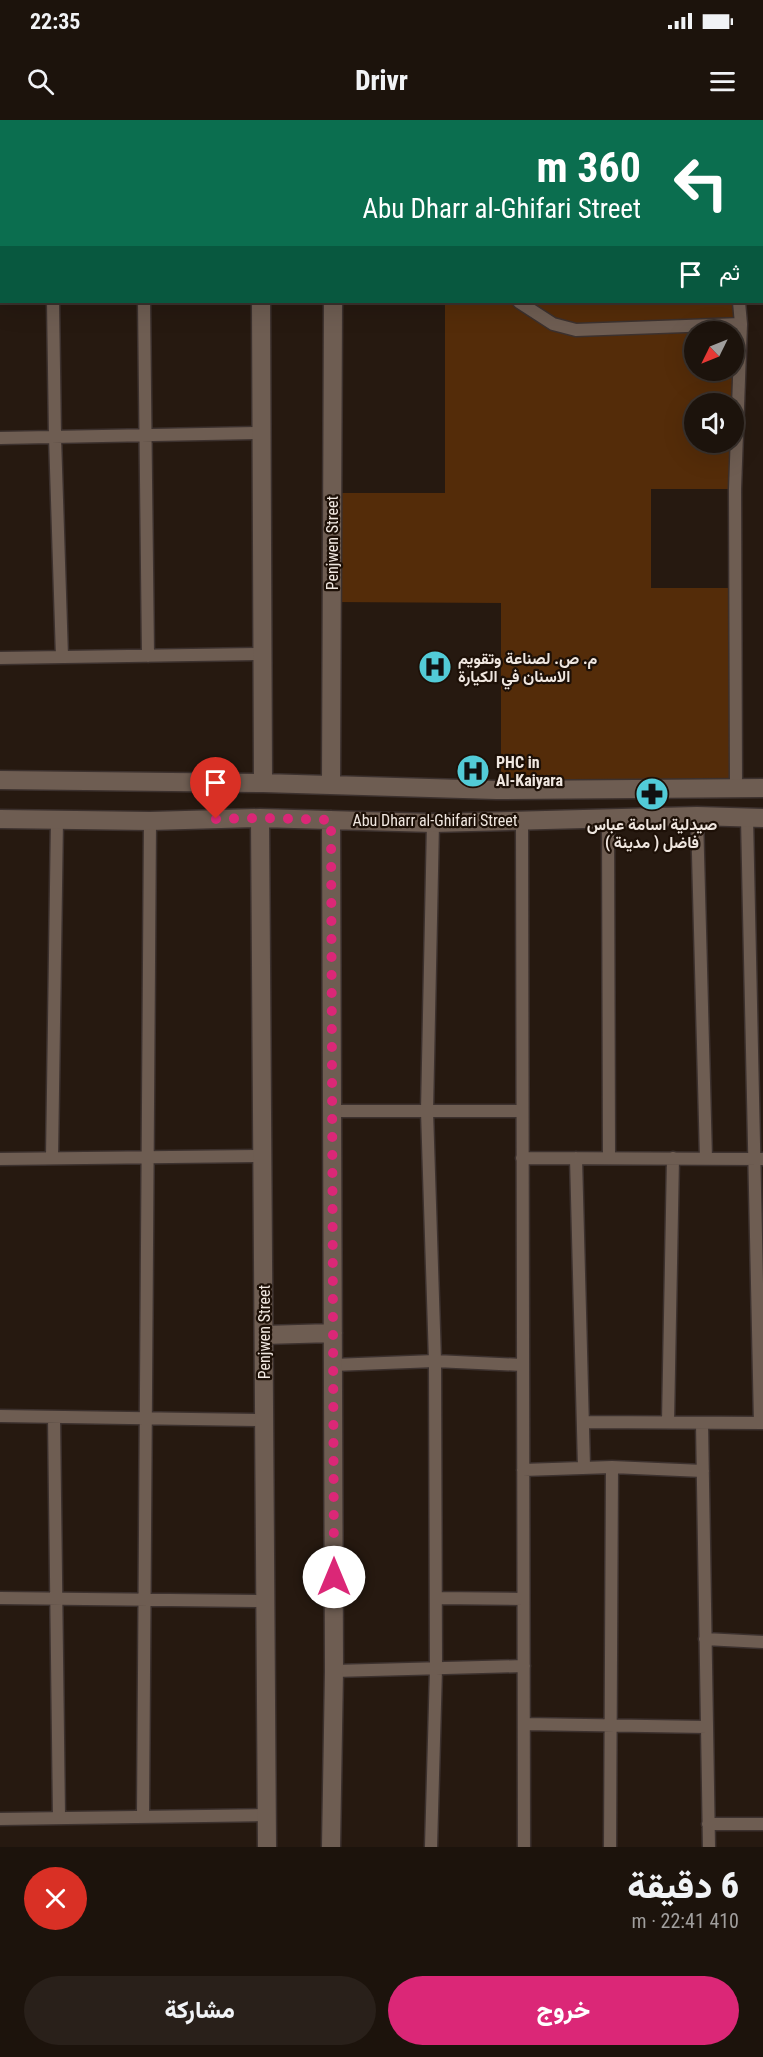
<!DOCTYPE html>
<html lang="ar">
<meta charset="utf-8">
<style>
:root{--surface:#1c130c;--page:#29201a;--text:#f1f3f6;--muted:#a09e9d;--line:#3a322d;--accent:#db2777}
body{margin:0;font-family:"Roboto Condensed",Vazirmatn,sans-serif;background:var(--page);color:var(--text);direction:rtl;height:100vh;display:flex;flex-direction:column;font-size:22px;white-space:nowrap}
*{box-sizing:border-box;margin:0}
p{font-size:20px;color:var(--muted)}
.icon{flex:none;width:33px;height:33px;fill:none;stroke:currentColor;stroke-width:2;stroke-linecap:round;stroke-linejoin:round}
.map{position:relative;height:1727px;overflow:hidden;direction:ltr}
.sheet{display:flex;flex-direction:column;background:var(--surface);flex:1}
.sheet>*{flex:none}
.guide{position:absolute;left:0px;top:0px;width:764px;height:183px;box-shadow:0 6px 24px #0002,0 0 0 2px var(--line);direction:rtl;background:#0b6e4f;color:#fff;overflow:hidden}
.needle{width:39px;rotate:227deg}
.buttons{position:absolute;left:684px;top:201px;display:grid;gap:12px}
.buttons a{display:grid;place-items:center;width:60px;height:60px;border-radius:50%;background:var(--surface);box-shadow:0 6px 24px #0002,0 0 0 2px var(--line);font-size:30px}
.pin{position:absolute;display:grid;place-items:center;width:51px;height:51px;color:#fff;margin:-62px -26px;border-radius:50% 50% 50% 0;rotate:-45deg;box-shadow:0 0 6px #0007}
.pin .icon{rotate:45deg}
.me{position:absolute;width:66px;margin:-33px;rotate:0deg;stroke-linejoin:round;filter:drop-shadow(0 0 4px #0008)}
.turn{display:flex;align-items:center;gap:21px;height:126px;padding:0 24px;font-size:27px}
.turn .icon{width:78px;height:78px;stroke-width:2.5}
.turn b{display:block;font-size:42px;line-height:51px}
.then{display:flex;align-items:center;height:57px;padding:0 24px;background:#0003;gap:12px;font-size:22px}
.round{display:grid;place-items:center;flex:none;width:63px;height:63px;border-radius:32px;background:var(--page)}
.summary{display:flex;align-items:center;justify-content:space-between;height:102px;padding:0 24px}
h1{font-size:36px;font-weight:800;line-height:45px}
.button{display:flex;gap:12px;margin-top:auto;padding:12px 24px}
.button a{flex:1;height:69px;border-radius:36px;background:var(--accent);color:#fff;font-size:24px;font-weight:800;line-height:69px;text-align:center}
.button a+a{background:var(--page);color:var(--text)}
.status{display:flex;justify-content:space-between;align-items:center;height:42px;padding:0 30px;background:var(--surface);direction:ltr}
.status svg{height:16px;fill:currentColor}
header{display:flex;justify-content:space-between;align-items:center;height:78px;padding:0 24px;background:var(--surface);font-size:27px;font-weight:800}
.map>svg:first-child{display:block}
.pitch{fill:#542c09;fill-rule:evenodd}
.lines{fill:none;stroke-linecap:round;stroke-linejoin:round}
.street-casing{stroke:#3c312e;stroke-width:15}
.secondary-casing{stroke:#3c312e;stroke-width:21}
.street{stroke:#6e5d52;stroke-width:12}
.secondary{stroke:#6e5d52;stroke-width:18}
.route{stroke:#db2777;stroke-width:10;stroke-dasharray:0 18}
.labels{text-anchor:middle;stroke-width:4.5;stroke-linejoin:round;paint-order:stroke}
.street-label{font-size:16px;fill:#f0e7e0;stroke:#1d1007}
.poi-label{font-size:16px;font-weight:bold;fill:#f0e7e0;stroke:#1d1007;text-anchor:start}
</style>
<div class="status"><b>22:35</b><svg viewBox="0 0 49 12"><path d="M0 12V9h3v3zM5 12V6h3v6zM10 12V3h3v9zM15 12V0h3v12zM26 1h20v11H26zM47 4h2v5h-2z"/></svg></div>
<header><svg class="icon" aria-label="menu" viewBox="0 0 24 24"><path d="M4 6h16M4 12h16M4 18h16"/></svg>Drivr<svg class="icon" aria-label="search" viewBox="0 0 24 24"><circle cx="10" cy="10" r="6"/><path d="M15 15l6 6"/></svg></header>
<div class="map">
<svg width="763" height="1727" viewBox="0 0 763 1727">
<rect width="100%" height="100%" fill="#261910"/>
<path class="pitch" d="M445 184 735 185V369H651V468H737V663L501 662V483L332 482V373H445ZM694 212H734V250H694ZM694 284H734V322H694Z"/>
<g class="lines">
<defs>
<path id="street" d="M141 0V2
M736 0V2
M496 2V0
M563 2V0
M613 2V0
M762 143H763
M0 147H2
M53 182 55 317 62 537
M144 182 148 536
M519 182 553 204 576 210 741 204
M0 318 260 313
M0 538 261 534
M736 668 735 369 741 204 739 182
M697 696 706 1039
M747 698 760 1303
M608 699 609 1038
M522 700 524 1727
M332 991H522
M52 1038 57 699
M522 1038 763 1039
M576 1038 584 1347
M0 1039 263 1036
M333 1245 435 1241 523 1245
M0 1296 264 1300
M54 1297 59 1697
M584 1302 763 1303
M668 1302 673 1038
M702 1303 709 1727
M523 1350 612 1347 703 1351
M0 1478 265 1481
M436 1478 523 1479
M705 1519 763 1522
M334 1551 524 1546
M524 1604 707 1607
M143 1696 150 701
M0 1699 267 1695
M708 1704H763
M431 1727 436 1549 435 1241 427 991 433 703
M610 1727 612 1347"/>
<path id="secondary" d="M260 0V2
M333 2V0
M261 182 263 663
M0 660 263 663 496 670 763 668
M331 664 333 182
M260 698 267 1727
M0 699 150 701 260 698 433 703 697 696 763 698
M264 1215 333 1213
M331 1727 334 1551 331 700"/>
</defs>
<use href="#street" class="street-casing"/>
<use href="#secondary" class="secondary-casing"/>
<use href="#street" class="street"/>
<use href="#secondary" class="secondary"/>
</g>
<g class="lines">
<path class="route" d="M216 699 260 698 331 700 334 1457"/>
</g>
<defs>
<symbol id="hospital-disc" viewBox="-11 -11 22 22"><circle r="9.5" fill="#52cbd7" stroke="#1d1007"/><path d="M-5-5h3v3.5h4V-5h3V5h-3V1.5h-4V5h-3Z" fill="#111"/></symbol>
<symbol id="pharmacy-disc" viewBox="-11 -11 22 22"><circle r="9.5" fill="#52cbd7" stroke="#1d1007"/><path d="M-2-6h4v4h4v4h-4v4h-4v-4h-4v-4h4Z" fill="#111"/></symbol>
</defs>
<g fill-rule="evenodd">
<use href="#hospital-disc" x="416" y="528" width="38" height="38"/>
<use href="#hospital-disc" x="454" y="632" width="38" height="38"/>
<use href="#pharmacy-disc" x="633" y="655" width="38" height="38"/>
</g>
<g class="labels">
<g class="street-label">
<text transform="translate(332 423) rotate(-90)" y="6">Penjwen Street</text>
<text x="435" y="706">Abu Dharr al-Ghifari Street</text>
<text transform="translate(264 1212) rotate(-90)" y="6">Penjwen Street</text>
</g>
<g class="poi-label">
<text x="458" y="544">م. ص. لصناعة وتقويم<tspan x="458" dy="18">الاسنان في الكيارة</tspan></text>
<text x="496" y="648">PHC in<tspan x="496" dy="18">Al-Kaiyara</tspan></text>
<text x="652" y="710" text-anchor="middle">صيدلية اسامة عباس<tspan x="652" dy="18">فاضل ( مدينة )</tspan></text>
</g>
</g>
</svg>
<div class="buttons">
<a><svg class="needle" viewBox="-14 -14 28 28"><path d="M0-13l5 13h-10z" fill="#e53935"/><path d="M0 13l5-13h-10z" fill="#a09e9d"/></svg></a>
<a><svg class="icon" aria-label="sound" viewBox="0 0 24 24"><path d="M4 9h4l5-4v14l-5-4H4zM17 9q2 3 0 6"/></svg></a>
</div>
<div class="pin" style="left:216px;top:699px;background:#d93025"><svg class="icon" aria-label="arrive" viewBox="0 0 24 24"><path d="M6 21V4h12l-3 4 3 4H6"/></svg></div>
<svg class="me" style="left:334px;top:1457px" viewBox="-20 -20 40 40"><circle r="19" fill="#fff"/><path d="M0-13L10 11 0 6-10 11z" fill="#db2777"/></svg>
<div class="guide">
<div class="turn"><svg class="icon" aria-label="left" viewBox="0 0 24 24"><path d="M17 20v-9H6M10 6l-5 5 5 5"/></svg><div><b>360 m</b>Abu Dharr al-Ghifari Street</div></div>
<div class="then">ثم<svg class="icon" aria-label="arrive" viewBox="0 0 24 24"><path d="M6 21V4h12l-3 4 3 4H6"/></svg></div>
</div>
</div>
<section class="sheet">
<div class="summary"><div><h1>6 دقيقة</h1><p>410 m · 22:41</p></div><a class="round" style="background:#d93025;color:#fff"><svg class="icon" aria-label="close" viewBox="0 0 24 24"><path d="M6 6l12 12M18 6L6 18"/></svg></a></div>
<div class="button"><a>خروج</a><a>مشاركة</a></div>
</section>
